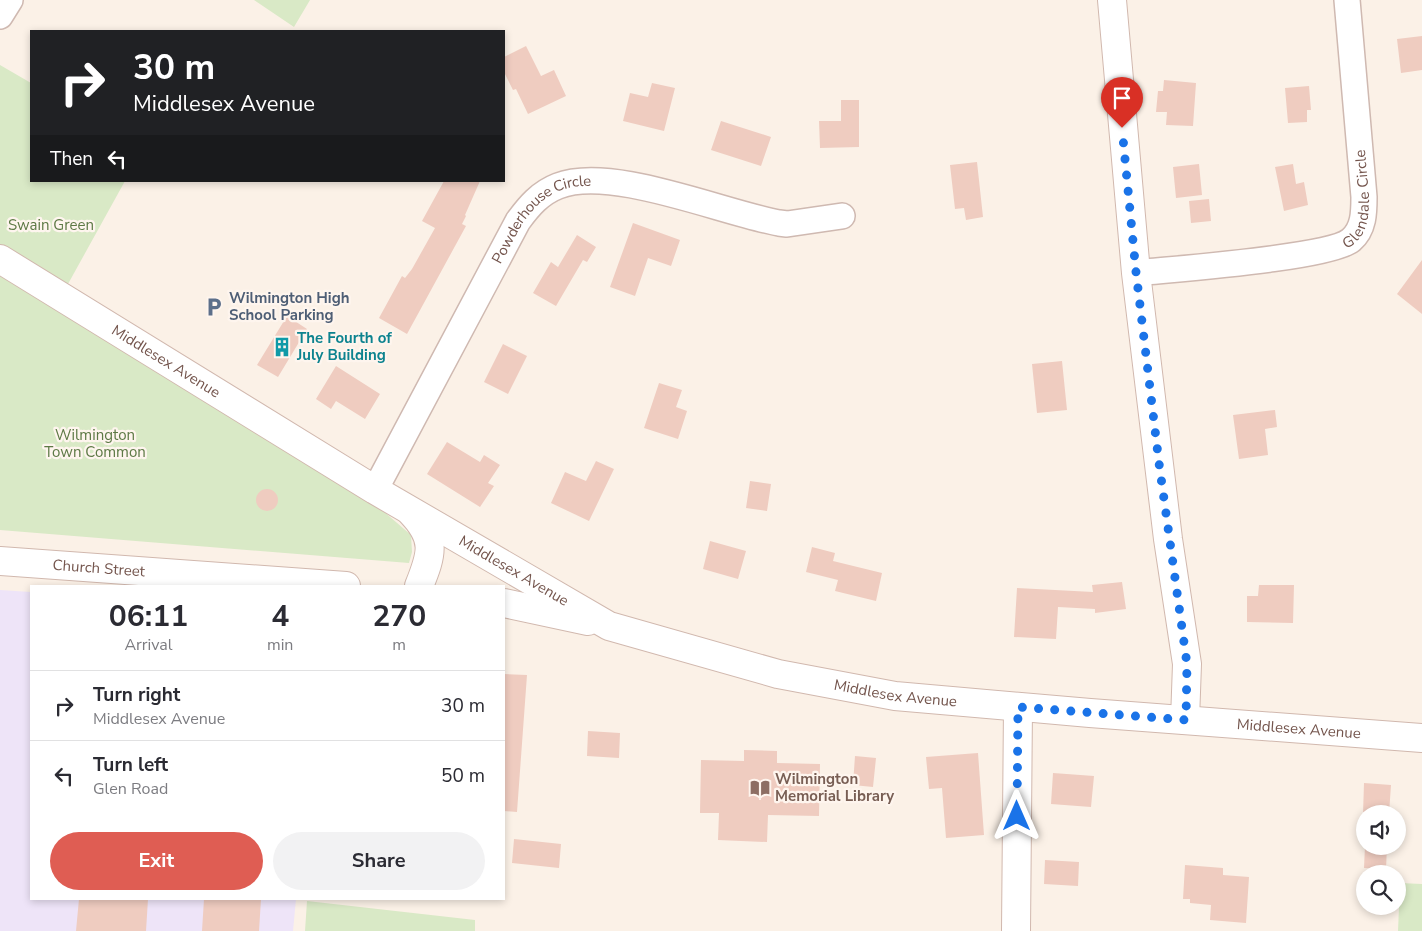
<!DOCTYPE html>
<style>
:root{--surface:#fff;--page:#f2f2f3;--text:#2b2b33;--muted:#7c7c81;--line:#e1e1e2;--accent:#df5d53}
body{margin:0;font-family:"Nunito Sans",sans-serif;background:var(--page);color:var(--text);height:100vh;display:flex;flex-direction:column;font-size:19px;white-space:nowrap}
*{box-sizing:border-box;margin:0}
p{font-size:16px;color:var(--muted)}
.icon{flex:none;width:28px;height:28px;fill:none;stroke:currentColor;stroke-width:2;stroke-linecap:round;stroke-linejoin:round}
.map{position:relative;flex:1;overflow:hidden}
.side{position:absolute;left:30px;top:585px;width:475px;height:315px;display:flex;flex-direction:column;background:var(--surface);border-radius:0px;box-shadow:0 2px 8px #0003}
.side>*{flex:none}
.top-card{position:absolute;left:30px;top:30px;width:475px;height:152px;border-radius:0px;box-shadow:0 2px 8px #0003;background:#202124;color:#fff;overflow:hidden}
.controls{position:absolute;left:1356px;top:805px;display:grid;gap:10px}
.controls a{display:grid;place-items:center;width:50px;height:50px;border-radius:50%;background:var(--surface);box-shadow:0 2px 8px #0003;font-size:25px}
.pin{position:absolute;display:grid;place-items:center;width:42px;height:42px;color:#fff;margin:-51px -21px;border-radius:50% 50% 50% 0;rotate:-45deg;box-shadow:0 0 5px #0007}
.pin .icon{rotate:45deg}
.me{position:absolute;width:55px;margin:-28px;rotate:0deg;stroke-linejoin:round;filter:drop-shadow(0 0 4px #0008)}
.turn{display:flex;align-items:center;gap:18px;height:105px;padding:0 20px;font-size:22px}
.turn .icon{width:65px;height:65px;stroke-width:2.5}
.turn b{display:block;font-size:35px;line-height:42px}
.then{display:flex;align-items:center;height:48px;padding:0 20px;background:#0003;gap:10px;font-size:19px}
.eta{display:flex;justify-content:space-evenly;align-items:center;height:85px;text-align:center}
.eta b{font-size:30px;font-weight:700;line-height:35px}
.primary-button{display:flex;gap:10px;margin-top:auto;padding:10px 20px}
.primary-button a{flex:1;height:58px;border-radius:30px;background:var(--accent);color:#fff;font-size:20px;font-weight:700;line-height:58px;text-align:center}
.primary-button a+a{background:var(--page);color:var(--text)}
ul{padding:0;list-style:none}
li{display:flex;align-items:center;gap:15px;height:70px;padding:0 20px;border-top:1px solid var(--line)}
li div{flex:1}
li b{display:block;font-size:19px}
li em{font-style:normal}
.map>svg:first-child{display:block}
.education{fill:#eee4f8}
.green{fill:#d9e9c6}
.building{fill:#efccc0}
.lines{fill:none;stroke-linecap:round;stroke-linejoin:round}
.street-casing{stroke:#cfb9b1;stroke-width:28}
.secondary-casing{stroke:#d1b8ae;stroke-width:30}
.street{stroke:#fff;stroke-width:25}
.secondary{stroke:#fff;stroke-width:28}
.route{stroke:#1a73e8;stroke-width:9;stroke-dasharray:0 16.2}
.labels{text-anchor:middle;stroke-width:4.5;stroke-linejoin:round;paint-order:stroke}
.street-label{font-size:15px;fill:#74554d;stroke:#fef5ee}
.park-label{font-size:15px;fill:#5d7945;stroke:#fef5ee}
.service-label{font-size:15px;font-weight:bold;fill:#4e5e75;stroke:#fef5ee;text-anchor:start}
.culture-label{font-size:15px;font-weight:bold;fill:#0d838f;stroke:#fef5ee;text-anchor:start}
.education-label{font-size:15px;font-weight:bold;fill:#785e54;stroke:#fef5ee;text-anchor:start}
</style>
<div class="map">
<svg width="1422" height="931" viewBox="0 0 1422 931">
<rect width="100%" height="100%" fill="#fbf1e7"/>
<path class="education" d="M0 590 31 592V899H296L293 931H0Z"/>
<path class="green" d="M254 0H310L294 27Z
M0 65 31 83V181H125L68 284 0 245Z
M0 276 382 510 411 535 412 552 409 563 0 530Z
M1400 883 1422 884V931H1398Z
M307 901 475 920V931H305Z"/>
<path class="building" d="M1422 36V70L1401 73 1397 39Z
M526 46 541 76 554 70 566 96 528 114 516 89 513 90 504 72V57Z
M1164 80 1196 83 1193 126 1166 125 1167 112H1156L1158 91H1163Z
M652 83 675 88 664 131 623 121 630 93 648 97Z
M1309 86 1311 110H1307V122L1288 123 1285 88Z
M841 100H859V147L820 148 819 121H841Z
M721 121 771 137 761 166 711 150Z
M977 162 983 217 966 220 964 208 955 209 950 165Z
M1199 164 1202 195 1176 198 1173 167Z
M1293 164 1296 184 1304 182 1308 205 1284 211 1275 167Z
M444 181H480L465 215 466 216 462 224 466 226 407 334 379 318 402 276 405 278 412 269 435 228 422 221Z
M1209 199 1211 221 1191 223 1189 201Z
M633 223 680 240 671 266 648 258 635 296 610 287Z
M577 235 596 247 587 262 583 260 556 306 533 293 551 262 558 267Z
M1422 260V314L1397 294Z
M287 316 307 329 278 377 257 365Z
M503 344 527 356 508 394 484 382Z
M1062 361 1067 410 1037 413 1032 364Z
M336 366 380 394 365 419 336 401 331 409 316 399Z
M659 383 682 390 676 407 687 411 678 439 644 428Z
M1275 410 1277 427 1265 429 1268 455 1239 459 1233 415Z
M447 442 480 462 484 455 500 465 488 483 494 486 480 507 427 474Z
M596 461 614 469 589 521 551 503 565 472 586 481Z
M750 481 771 484 767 511 746 508Z
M256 500a11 11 0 1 1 22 0a11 11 0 1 1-22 0Z
M710 541 746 551 738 579 703 569Z
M812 547 835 553 833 561 882 573 876 601 835 591 838 580 806 572Z
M1122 582 1126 609 1095 613V609L1058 607 1056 639 1014 637 1017 588 1093 592 1092 585Z
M1259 585H1294L1293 623 1247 622V596H1258Z
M504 674 527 675 517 812 504 811Z
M588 731 620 733 619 758 587 756Z
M744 750 777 751V763L820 764 819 816 768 815 767 842 718 840 719 813H700L701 760 744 761Z
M978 753 984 835 946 838 942 788 929 789 926 757Z
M855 756 876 758 873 787 853 785Z
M1053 773 1094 776 1091 807 1051 804Z
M1364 783 1391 785 1389 814H1363Z
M514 839 561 844 559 868 512 863Z
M1365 846H1387L1386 869 1364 868Z
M1045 860 1079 862 1078 886 1044 884Z
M1185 865 1223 868V875L1249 877 1246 923 1210 920 1211 905 1190 903V899H1183Z
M79 899H148L146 931H76Z
M204 899H261L259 931H202Z"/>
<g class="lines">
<defs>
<g id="street">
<path d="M0 16 10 0"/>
<path id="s1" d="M1136 273C1172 269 1330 258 1351 240 1364 229 1364 212 1364 197L1347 0"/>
<path id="s2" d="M375 490 518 221C529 206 540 193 558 186 611 165 723 213 779 223L787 224 842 216"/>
</g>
<g id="secondary">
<path d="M1112 0 1136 273 1168 539 1187 664 1185 720"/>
<path id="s3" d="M0 259 375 490 609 626 778 674 895 696 1090 713 1422 738"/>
<path d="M411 512C437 539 432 554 419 586"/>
<path id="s4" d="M0 561 346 586"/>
<path d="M504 603 588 621"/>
<path d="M1016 931 1018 707"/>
</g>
</defs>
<use href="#street" class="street-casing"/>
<use href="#secondary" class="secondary-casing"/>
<use href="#street" class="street"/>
<use href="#secondary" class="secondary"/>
</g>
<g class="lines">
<path class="route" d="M1017 816 1018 707 1186 720 1187 664 1159 463 1136 272 1122 128"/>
</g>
<defs>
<symbol id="parking-bare" viewBox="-9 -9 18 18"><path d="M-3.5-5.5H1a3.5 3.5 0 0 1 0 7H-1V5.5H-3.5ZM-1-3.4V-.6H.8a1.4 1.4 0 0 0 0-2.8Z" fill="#5c6f8a" stroke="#fef5ee" stroke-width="2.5" paint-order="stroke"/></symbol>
<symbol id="building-bare" viewBox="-9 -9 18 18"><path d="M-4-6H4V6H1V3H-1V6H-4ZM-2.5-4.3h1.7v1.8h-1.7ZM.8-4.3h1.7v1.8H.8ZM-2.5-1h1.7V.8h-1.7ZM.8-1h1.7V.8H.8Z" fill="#0f9aa8" stroke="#fef5ee" stroke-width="2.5" paint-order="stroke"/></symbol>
<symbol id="library-bare" viewBox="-9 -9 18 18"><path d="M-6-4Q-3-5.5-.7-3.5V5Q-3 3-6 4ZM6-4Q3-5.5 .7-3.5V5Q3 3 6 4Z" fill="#8d6e63" stroke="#fef5ee" stroke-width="2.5" paint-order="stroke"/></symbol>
</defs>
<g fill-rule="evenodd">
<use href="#parking-bare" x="200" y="293" width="28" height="28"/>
<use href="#building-bare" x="268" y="333" width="28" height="28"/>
<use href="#library-bare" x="746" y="774" width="28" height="28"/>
</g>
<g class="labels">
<g class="street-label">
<text dy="5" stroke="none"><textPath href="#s1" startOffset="261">Glendale Circle</textPath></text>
<text dy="5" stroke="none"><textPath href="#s2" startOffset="325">Powderhouse Circle</textPath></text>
<text dy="5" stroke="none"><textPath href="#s3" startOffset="195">Middlesex Avenue</textPath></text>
<text dy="5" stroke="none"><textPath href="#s4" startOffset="99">Church Street</textPath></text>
<text dy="5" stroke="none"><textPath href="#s3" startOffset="601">Middlesex Avenue</textPath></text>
<text dy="5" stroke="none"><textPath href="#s3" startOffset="1006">Middlesex Avenue</textPath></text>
<text dy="5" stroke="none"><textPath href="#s3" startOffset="1411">Middlesex Avenue</textPath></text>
</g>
<g class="park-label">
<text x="51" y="230">Swain Green</text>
<text x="95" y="440">Wilmington<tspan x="95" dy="17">Town Common</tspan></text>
</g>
<g class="service-label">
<text x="229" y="303">Wilmington High<tspan x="229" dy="17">School Parking</tspan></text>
</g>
<g class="culture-label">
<text x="297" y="343">The Fourth of<tspan x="297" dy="17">July Building</tspan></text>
</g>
<g class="education-label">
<text x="775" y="784">Wilmington<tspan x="775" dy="17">Memorial Library</tspan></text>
</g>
</g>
</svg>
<div class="controls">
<a><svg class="icon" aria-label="sound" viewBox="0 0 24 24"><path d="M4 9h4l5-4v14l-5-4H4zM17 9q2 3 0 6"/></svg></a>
<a><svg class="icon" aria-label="search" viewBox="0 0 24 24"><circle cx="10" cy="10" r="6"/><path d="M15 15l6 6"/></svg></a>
</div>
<div class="pin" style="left:1122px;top:128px;background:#d93025"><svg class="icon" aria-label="arrive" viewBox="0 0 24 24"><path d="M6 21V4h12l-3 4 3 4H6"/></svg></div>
<svg class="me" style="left:1017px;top:816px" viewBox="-20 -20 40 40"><path d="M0-17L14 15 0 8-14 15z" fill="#1a73e8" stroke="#fff" stroke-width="4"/></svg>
<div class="top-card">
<div class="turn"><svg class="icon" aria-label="right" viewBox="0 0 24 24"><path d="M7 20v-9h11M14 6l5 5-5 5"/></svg><div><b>30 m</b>Middlesex Avenue</div></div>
<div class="then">Then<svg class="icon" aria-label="left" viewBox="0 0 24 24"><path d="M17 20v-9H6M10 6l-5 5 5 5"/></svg></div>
</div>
<section class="side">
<div class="eta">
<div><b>06:11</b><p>Arrival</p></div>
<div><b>4</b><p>min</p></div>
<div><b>270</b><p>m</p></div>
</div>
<ul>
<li><svg class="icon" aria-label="right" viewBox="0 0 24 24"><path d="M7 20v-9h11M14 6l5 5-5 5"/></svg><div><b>Turn right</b><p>Middlesex Avenue</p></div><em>30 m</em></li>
<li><svg class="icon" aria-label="left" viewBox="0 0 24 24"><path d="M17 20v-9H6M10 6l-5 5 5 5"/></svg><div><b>Turn left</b><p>Glen Road</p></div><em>50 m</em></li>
</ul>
<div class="primary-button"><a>Exit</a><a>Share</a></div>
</section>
</div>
